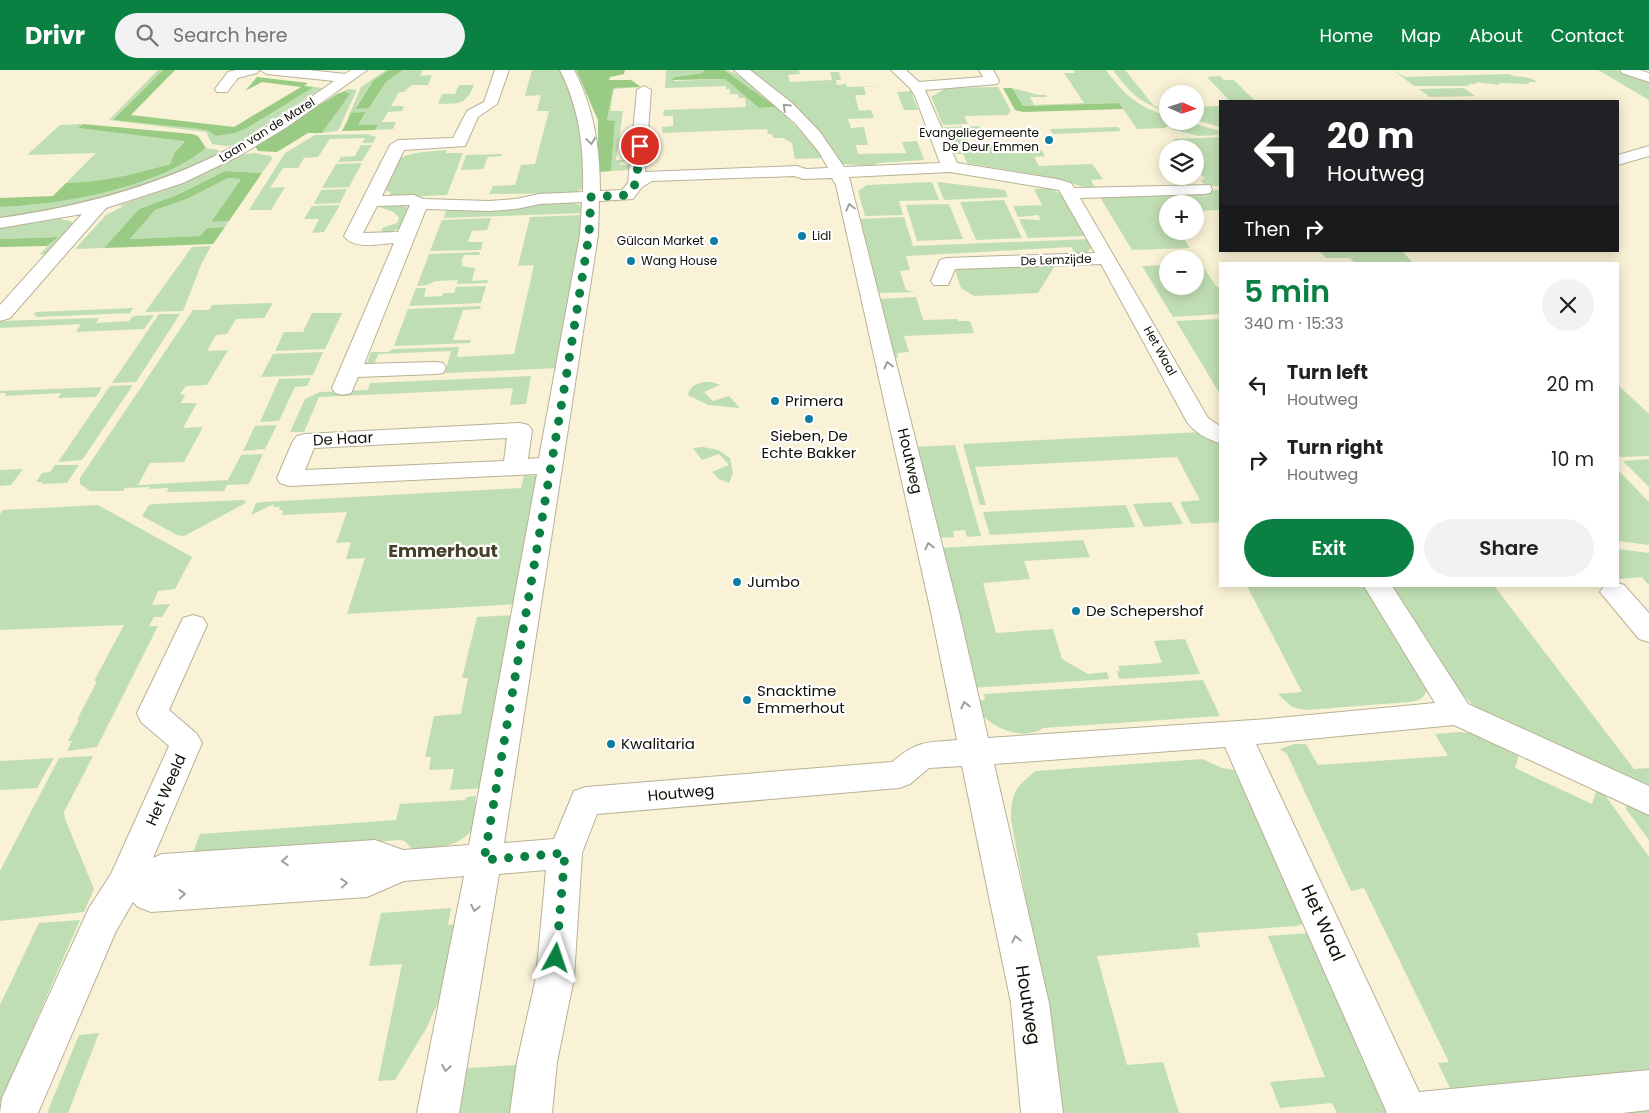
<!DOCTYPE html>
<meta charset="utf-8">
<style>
:root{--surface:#fff;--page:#f2f2f2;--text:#202124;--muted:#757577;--accent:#0b8043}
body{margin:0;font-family:Poppins,sans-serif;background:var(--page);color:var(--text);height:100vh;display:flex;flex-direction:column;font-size:19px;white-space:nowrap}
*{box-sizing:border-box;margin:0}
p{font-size:16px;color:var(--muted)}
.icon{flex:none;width:28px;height:28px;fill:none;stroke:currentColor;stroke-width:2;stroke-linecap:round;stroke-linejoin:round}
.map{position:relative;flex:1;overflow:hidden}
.panel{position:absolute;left:1219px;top:192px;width:400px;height:325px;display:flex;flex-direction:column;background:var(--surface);border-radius:0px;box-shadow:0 2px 12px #0003}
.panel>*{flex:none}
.top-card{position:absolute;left:1219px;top:30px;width:400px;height:152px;border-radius:0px;box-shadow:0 2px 12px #0003;background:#202124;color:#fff;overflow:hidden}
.needle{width:32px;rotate:93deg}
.buttons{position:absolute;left:1159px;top:15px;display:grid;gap:10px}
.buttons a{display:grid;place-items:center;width:45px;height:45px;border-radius:50%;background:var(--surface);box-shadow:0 2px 12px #0003;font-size:25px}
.pin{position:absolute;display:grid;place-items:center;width:42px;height:42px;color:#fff;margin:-21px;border:2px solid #fff;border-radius:50%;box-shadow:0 1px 5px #0007}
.me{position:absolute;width:55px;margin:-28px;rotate:5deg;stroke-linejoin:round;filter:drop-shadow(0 0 4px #0008)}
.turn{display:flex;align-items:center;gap:18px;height:105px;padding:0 25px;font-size:22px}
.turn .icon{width:65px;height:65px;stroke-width:2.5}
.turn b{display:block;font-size:35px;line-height:42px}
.then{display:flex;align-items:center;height:48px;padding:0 25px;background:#0003;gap:10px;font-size:19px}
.round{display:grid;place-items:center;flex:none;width:52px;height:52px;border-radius:26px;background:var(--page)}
.head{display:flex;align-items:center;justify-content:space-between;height:85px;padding:0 25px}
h1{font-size:30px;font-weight:600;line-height:38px;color:var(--accent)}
.button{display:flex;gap:10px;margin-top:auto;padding:10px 25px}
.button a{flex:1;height:58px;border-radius:30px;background:var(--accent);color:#fff;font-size:20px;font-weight:600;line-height:58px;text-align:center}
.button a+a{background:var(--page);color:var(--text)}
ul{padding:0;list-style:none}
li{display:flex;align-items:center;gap:15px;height:75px;padding:0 25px}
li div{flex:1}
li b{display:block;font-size:19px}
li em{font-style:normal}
header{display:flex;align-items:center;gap:30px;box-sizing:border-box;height:70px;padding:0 25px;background:var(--accent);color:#fff}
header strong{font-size:24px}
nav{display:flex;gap:28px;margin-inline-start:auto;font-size:18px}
.search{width:350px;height:45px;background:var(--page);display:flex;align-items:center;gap:12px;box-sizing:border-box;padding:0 18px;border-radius:28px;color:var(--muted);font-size:19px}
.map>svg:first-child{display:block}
.green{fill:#c0deb3}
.forest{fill:#9acb84}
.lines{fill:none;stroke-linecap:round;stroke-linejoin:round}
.minor-casing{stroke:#b8b196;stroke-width:2}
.minor{fill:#fff;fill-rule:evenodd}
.oneway{stroke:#9f9f9b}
.route{stroke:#0b8043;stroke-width:9;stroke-dasharray:0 16.2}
.poi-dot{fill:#0d7da5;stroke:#fff;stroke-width:2}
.labels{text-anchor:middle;stroke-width:4.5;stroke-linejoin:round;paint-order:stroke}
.far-street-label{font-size:12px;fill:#100e05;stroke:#fff}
.far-poi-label{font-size:12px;fill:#100e05;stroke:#fff;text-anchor:end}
.poi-label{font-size:15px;fill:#100e05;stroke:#fff;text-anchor:start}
.street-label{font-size:15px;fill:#100e05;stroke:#fff}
.quarter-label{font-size:18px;font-weight:bold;fill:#474029;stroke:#fff}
.near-street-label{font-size:18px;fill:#100e05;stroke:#fff}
</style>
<header>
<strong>Drivr</strong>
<div class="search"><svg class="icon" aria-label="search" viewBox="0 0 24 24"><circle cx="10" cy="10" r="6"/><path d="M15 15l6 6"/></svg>Search here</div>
<nav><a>Home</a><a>Map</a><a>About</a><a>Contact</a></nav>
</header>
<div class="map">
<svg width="1649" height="1043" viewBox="0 0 1649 1043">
<rect width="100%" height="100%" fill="#f9f2d6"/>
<path class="green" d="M158 0H163L113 50 199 59 209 61 216 66 235 63 247 58 314 17 322 18 235 75 226 76 212 74 206 62 109 50Z
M386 0H389L373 11 355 38H369L386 12 403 0H423L420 6 432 5 428 15H412L404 22H399L391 36H404L402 41 388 42 382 52H396L393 59 375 60 378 55H358L366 43H352L347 50 361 17Z
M532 0H560L570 20 584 66 583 118 575 123 489 124 493 116 515 115 521 95 535 94 549 41H537L541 25 525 26Z
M666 0H704L702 3 675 7 674 11 725 9 759 38 775 37 724 0C745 0 810 69 823 88L795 89 792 73 783 68H773L772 64H768L767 59 662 63V57L673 56V46H663L664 40 746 37 745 28H739L738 24H730V19H726V16L665 18Z
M750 0H799L800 4 788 5 790 12 832 10 830 2H839L841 10H836L837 15 846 14 847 17 883 16 864 17 866 25H855L859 41 871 40 874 48 848 49 851 58 864 57 868 75H856L858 84 906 83 902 72 917 71 924 90 879 93 871 96 842 94 794 37Z
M1073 0H1106C1125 26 1137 36 1167 46L1168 51H1175L1165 58 1137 59 1119 33 1022 36 1012 18 1039 25H1046L1047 27H1030L1034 35 1084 33 1064 3H1075Z
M1113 0H1125L1154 36 1167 38V42C1138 31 1132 25 1113 0Z
M1393 0 1405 7 1509 4C1518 9 1525 4 1537 12H1528L1530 14 1498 13 1500 15 1475 12 1477 14H1468L1470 16H1414Z
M1598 0H1616L1649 12V30Z
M1220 6 1224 10H1234L1255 31H1230L1207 7Z
M459 15H474C465 36 460 33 438 34L442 24H455Z
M642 17 614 19 610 41H623L616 90H630L621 92 620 95H630V100L611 101 615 51 607 50 613 18Z
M998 17 1011 41 1007 45 964 46 968 54 943 55 931 27 946 18Z
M1464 18 1475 26 1430 27 1419 19Z
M348 19 357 20 338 61 322 63 350 24 345 21Z
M911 21 918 40H904L897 22Z
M1220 36V57L1195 50V37Z
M1185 51 1220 61V65L1198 66 1172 59Z
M83 54 79 58 185 70 175 82 170 94C135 104 103 112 66 113L96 83 27 85 60 55Z
M979 56 984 66 964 67 968 75 1037 73 1045 86 1034 87 1039 96 1092 94 1103 109 1091 110 1095 118 1080 116 1060 109 967 93 963 84H955L943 57Z
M1118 57 1121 61 1053 64 1050 59Z
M367 64 376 67 373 73H362L365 68 330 69 318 87 304 88 298 98H283L270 118 285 117 271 140H249L285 83 315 65Z
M1220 67V116H1205L1201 110 1205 109 1195 97V79H1181L1173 69Z
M361 75H372L362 91 338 92 341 87 355 86Z
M206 78 219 80 220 83 210 89 140 118 65 138 0 148V137C41 136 77 128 116 117 149 108 179 100 206 78Z
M447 80 446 83H463L447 125 404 127 390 125V122L384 120C388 112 391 99 397 91 405 82 434 81 447 80Z
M254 83 271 86 272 89 262 103 225 101 177 125 139 139 104 178 75 179 106 145 122 137 120 135 175 116 241 85Z
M502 84V86L488 87 483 99 461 100 466 85Z
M362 93 349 117 322 118 336 94Z
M228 108 241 109 211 152 229 151 225 157 207 158 200 166 130 169 155 140 187 129Z
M932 112 939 130 899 131 903 145 865 146 858 121 867 115Z
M937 112 1005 120 1008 127 944 130Z
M1049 118 1065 126 1087 166 1028 168 1019 149 1041 150 1038 145 1018 147 1013 136 1042 135 1034 119Z
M347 119 340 133 314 134 321 120Z
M1220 120V140L1195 141V134H1168V161H1179L1190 178 1132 180 1098 124Z
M1004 130 1022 168 976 170 960 132Z
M566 131 580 135 584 143 444 148 446 140 541 135 549 132Z
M949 134 963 169 917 171 906 135Z
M340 135 324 162 312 163 319 149H304L312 136Z
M399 135 409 138 400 158 391 162H382V158L397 153 399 148 394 142 379 137Z
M584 145 559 298 445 303 451 281 378 284 374 295H366L371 282H388L393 279 459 277 457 287 514 284 534 195 518 196 530 147Z
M904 147 913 176 1089 169 1092 178 1086 183 1075 184 1071 177 906 186 910 200 900 201 906 220 915 222 877 223 859 149Z
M491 148 487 160 472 161 468 172H483L481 180 430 181 442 150Z
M59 149 71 151 73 155 47 184 39 185 57 167 0 169V158Z
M211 176 201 195 183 241 145 242 192 177Z
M1319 181H1402L1414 194H1356L1350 188H1326Z
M480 182 479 185H464L461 192H463L462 196 475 198 472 211 488 210 487 213 457 214 458 210 436 211 427 215 417 216 429 184Z
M1056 194 1038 223 974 226 961 218 955 200 958 198Z
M1195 194H1201L1217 217H1220V244L1173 247 1142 196 1167 195 1168 216H1195Z
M486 216 481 233 409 236 416 218H426L424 227 442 226 443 223H454L456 217Z
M916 227 923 250 957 249 958 251H970L974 263 904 266 909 282 897 283 898 288H892L878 229Z
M273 233 264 248 236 249 227 264 216 265 207 281 228 280 207 315 186 316 180 324 185 325 181 333H197L183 358 203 357 184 392 150 393 138 415 228 410 241 385 263 384 249 414 227 415 224 421 167 422 168 418 149 419 150 417 125 418 123 421H90L80 414V408L193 240H209L212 235Z
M481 236 480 239 463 240 453 270H471L470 273 394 276 408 239Z
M133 238 130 243 37 247 34 244 36 242Z
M312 243H342L325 279 275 281 284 262H303Z
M159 244H180L136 312 112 313Z
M154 245 144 259 76 262 81 254 0 258V251L99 248 96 253 129 251 133 246Z
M1220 249V324L1176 251Z
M323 282 313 305 261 307 273 284Z
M531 306 526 334 510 335 513 318 319 327 304 362H290L305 329 320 322 368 320 370 313Z
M311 308 307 316 295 317 279 351 260 352 279 309Z
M712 312 720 315 704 322 713 331 729 326 740 338 708 335 688 325C691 313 701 312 712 312Z
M133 315 82 390 58 392 110 316Z
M1618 315 1649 344V386L1620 387 1618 385Z
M102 317 96 327 58 328 61 323 5 326 6 323H0V321Z
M277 355 265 379 243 381 255 356Z
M1201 362 1220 374V452L1191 454 1180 432 1200 430 1177 387 975 397 986 435H980L963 374Z
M955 375 981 466 967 467 965 460 953 461 954 467 936 468 914 377Z
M703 377 718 380 730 388 733 403 729 413 719 409 712 402 729 395 719 384 702 390 693 378Z
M1649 389V417L1623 391Z
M55 395H79L67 413 42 414V412H36L42 403 50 402Z
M23 399 11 415 0 416V400Z
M1618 400 1649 432V475L1618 471Z
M524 405 535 406 539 409 519 534 347 544 365 488 346 489 351 472 336 473 347 442 282 445 283 440H279L280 437H273L274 434 251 445 256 433 262 432 521 418Z
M243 430 246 431 244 434 184 466 177 465 142 446 149 435 154 434Z
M1171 432 1183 454 1144 457 1133 434Z
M98 435 192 487 175 519 158 521 152 535 170 534 162 547H154L149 556H158L97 677 67 681 72 671H68L79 650H77L97 611H94L124 555 0 560V444L3 440Z
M1126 435 1135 457 990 465 983 442Z
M1083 470 1090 487 1024 491 1030 509 983 513 996 563 1053 559 1062 589 1088 604 1107 602 1109 609 971 618 938 478Z
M1618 479 1649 483V515L1642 507 1618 509Z
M1247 516H1367L1428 617C1425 628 1420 631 1409 632L1306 640 1292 637 1278 624 1302 622Z
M1391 516H1502L1495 517 1634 699 1649 698V719L1474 636 1460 622Z
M517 545 488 718 450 720 454 699 429 700 431 687H425L434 646 461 644 468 608H462L477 547Z
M1185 569 1200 604 1119 609 1117 601H1120L1118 596 1162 593 1154 571Z
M1203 610 1220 646 1043 658C1022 673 980 655 975 631L985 630 984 624Z
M1459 662 1479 664 1520 681 1515 698 1592 734 1598 716 1605 720V725L1649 787V1043H1462L1438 993 1449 992 1364 818 1351 821 1287 684 1280 679 1294 674H1306L1318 695 1448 686 1435 664Z
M93 686 64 742 65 749 94 819 84 842 0 851V801L59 688Z
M54 688 37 718 0 720V691Z
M1202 689 1222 698 1234 700 1306 853 1296 856 1197 863 1200 877 1097 886 1127 995 1163 992 1179 1043H1059L1046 936 1011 750C1011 723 1015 717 1036 701Z
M476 726 475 732H485C481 741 478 753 471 761 456 778 433 779 412 779L405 771 400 770 192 785 200 764 396 750 400 734 465 730 467 727Z
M1628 730 1649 740V770L1626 739Z
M451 838 448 855 459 854 441 926 426 959 395 1010 378 1011 402 894 369 896 381 843Z
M80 850 0 1033V935L39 853Z
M1311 863 1389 1043H1337L1332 1033 1280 1038 1270 1012 1325 1007 1268 866Z
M99 963 68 1043H47L79 965Z
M518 995 515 1001 510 1043H459L466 998Z"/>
<path class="forest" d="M163 0H175L131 45 234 57 301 17 262 12 245 21 257 7 308 13 304 16 314 17 247 58 235 63 216 66 209 61 199 59 113 50Z
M389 0H403L386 12 369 38 355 39 373 11Z
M576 0H625L624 4 610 7 609 10H631L641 17 613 18 607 50 615 51 611 101 598 102V50Z
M704 0H724L776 37 759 38 725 9 671 10 675 7 702 3Z
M1003 18H1012L1023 36 1119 33 1123 39 1023 42 1015 40Z
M345 21 350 24 322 63H308L277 82 258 81 255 76 337 24Z
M366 42 358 55H378L375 60 342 61 351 43Z
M83 54 192 64 198 66 206 78C159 117 61 135 0 137V128L53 126 66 113C103 112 135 104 170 94L175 82 185 71 78 58Z
M225 101 262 103 229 151 211 152 241 109 228 108 187 129 155 140 130 169 200 166 207 158 225 157 213 174 104 178 139 139 177 125Z
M58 167 47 176 0 177V169Z"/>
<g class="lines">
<defs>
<path id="minor" d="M236 0H259L257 3 238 8 227 22H217L215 19 228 2Z
M260 0H309L345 4 351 0H367L287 57 239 86 183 113 106 138 10 248 0 251V235L82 144 0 158V148C85 136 166 114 242 72 274 54 304 32 334 11L267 4Z
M495 0H509L497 34 478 47 465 76 404 80 382 126 414 125 423 129 489 131 516 129 539 124 583 122C584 78 580 40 560 0H574C594 39 600 77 600 121L622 120 628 113 637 20 644 16 651 20 645 102 797 96 806 99 828 98 819 82 796 54 734 0H750L792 33 820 62 844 97 940 93 915 26 910 18 891 0H906L919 12 983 7 979 0H993L999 11 997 14 925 20 957 93 1057 109 1071 113 1074 118 1210 115 1212 119 1210 123 1204 124 1080 128 1208 348 1220 356V373C1208 370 1194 362 1187 352L1101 194 955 199 948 215H934L931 211 940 190 947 188 1095 183 1059 120 950 102 849 107 959 542 988 668 1268 649 1435 633 1364 516H1392L1468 634 1649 716V745L1454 655 1256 674 1419 1022 1649 1000V1040L1622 1043H1387L1225 677 994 694 1049 933 1063 1043H1021L1011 933 962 696 929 698 910 714 899 718 597 744 582 783 574 908 557 992 552 1043H510L517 992 536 908 546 800 499 804 459 1043H417L464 806 404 811 367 827 151 842 138 837 133 832 116 861 38 1043H0L2 1028 89 838 111 804 169 676 141 652 137 643 183 548 193 545 203 548 207 555 169 640 197 664 202 673 153 788 162 784 375 770 403 780 469 775 537 404 289 416 280 413 277 408 293 371 297 366 305 364 520 353 528 355 532 360 528 389 539 388 580 165 582 132 540 134 516 139 489 141 426 139 364 294 435 292 443 293 446 298 443 303 435 304 358 307 351 323 343 325 335 323 332 318 394 173C379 174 354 180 344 166L390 75 398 70 453 68 467 41 484 32ZM794 106 803 109 832 108 836 115 931 542 957 670C924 673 919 670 892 692L586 717 574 721 554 769 504 773 598 165 599 131 633 129 642 117 652 111ZM410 135 398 162 363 163 377 136ZM507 368 504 391 305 400 314 378Z
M1620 0H1640L1649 3V12L1622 3Z
M1649 76V86L1618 95V85Z
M1618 513 1624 515 1649 543V572L1639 569 1600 522 1604 516H1618Z"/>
</defs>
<use href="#minor" class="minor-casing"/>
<use href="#minor" class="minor"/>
</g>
<defs><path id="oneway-chevron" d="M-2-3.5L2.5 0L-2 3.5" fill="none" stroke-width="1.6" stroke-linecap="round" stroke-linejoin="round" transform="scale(1.25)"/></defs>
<g class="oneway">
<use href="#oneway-chevron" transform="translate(786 37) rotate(-137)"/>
<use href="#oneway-chevron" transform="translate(591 71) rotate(82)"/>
<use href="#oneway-chevron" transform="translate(850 137) rotate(-103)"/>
<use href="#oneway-chevron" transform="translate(888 295) rotate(-104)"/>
<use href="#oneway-chevron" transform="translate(929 476) rotate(-103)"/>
<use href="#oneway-chevron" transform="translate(965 635) rotate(-103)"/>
<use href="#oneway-chevron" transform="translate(285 791) rotate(176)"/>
<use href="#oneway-chevron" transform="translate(344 813) rotate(-4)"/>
<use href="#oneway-chevron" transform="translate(182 824) rotate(-4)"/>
<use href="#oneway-chevron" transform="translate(475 838) rotate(101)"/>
<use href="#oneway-chevron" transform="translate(1016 869) rotate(-102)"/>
<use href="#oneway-chevron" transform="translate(446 998) rotate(99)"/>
</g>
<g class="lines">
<path class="route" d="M556 888 565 783 484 790 567 302 589 165 591 127 627 125 636 113 640 76"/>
</g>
<g class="poi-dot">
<circle cx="1049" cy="70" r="5"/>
<circle cx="802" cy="166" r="5"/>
<circle cx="714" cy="171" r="5"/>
<circle cx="631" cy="191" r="5"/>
<circle cx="775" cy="331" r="5"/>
<circle cx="809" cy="349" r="5"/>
<circle cx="737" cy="512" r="5"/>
<circle cx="1076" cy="541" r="5"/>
<circle cx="747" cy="630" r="5"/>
<circle cx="611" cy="674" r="5"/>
</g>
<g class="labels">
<g class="far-street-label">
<text transform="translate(267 60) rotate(-32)" y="4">Laan van de Marel</text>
<text transform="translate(1056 190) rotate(-2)" y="4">De Lemzijde</text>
<text transform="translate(1160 281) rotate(61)" y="4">Het Waal</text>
</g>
<g class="far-poi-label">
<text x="1039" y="67">Evangeliegemeente<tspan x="1039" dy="14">De Deur Emmen</tspan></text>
<text x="812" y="170" text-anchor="start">Lidl</text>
<text x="704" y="175">Gülcan Market</text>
<text x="641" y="195" text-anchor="start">Wang House</text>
</g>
<g class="poi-label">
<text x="785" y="336">Primera</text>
<text x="809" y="371" text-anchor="middle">Sieben, De<tspan x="809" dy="17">Echte Bakker</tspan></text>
<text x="747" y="517">Jumbo</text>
<text x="1086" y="546">De Schepershof</text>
<text x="757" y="626">Snacktime<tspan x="757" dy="17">Emmerhout</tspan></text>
<text x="621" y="679">Kwalitaria</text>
</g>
<g class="street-label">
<text transform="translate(343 369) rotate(-3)" y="5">De Haar</text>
<text transform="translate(910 391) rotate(77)" y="5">Houtweg</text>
<text transform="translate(166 720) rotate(-66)" y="5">Het Weeld</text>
<text transform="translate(681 723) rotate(-5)" y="5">Houtweg</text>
</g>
<g class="quarter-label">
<text x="443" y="487">Emmerhout</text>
</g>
<g class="near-street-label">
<text transform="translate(1323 853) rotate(66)" y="6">Het Waal</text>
<text transform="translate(1028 935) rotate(81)" y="6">Houtweg</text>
</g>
</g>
</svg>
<div class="buttons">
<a><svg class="needle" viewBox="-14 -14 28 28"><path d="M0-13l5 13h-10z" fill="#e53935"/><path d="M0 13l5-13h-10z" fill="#757577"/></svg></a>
<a><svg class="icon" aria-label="layers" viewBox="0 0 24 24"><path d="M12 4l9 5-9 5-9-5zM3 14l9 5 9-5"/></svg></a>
<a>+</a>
<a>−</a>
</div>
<div class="pin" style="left:640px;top:76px;background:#d93025"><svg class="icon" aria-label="arrive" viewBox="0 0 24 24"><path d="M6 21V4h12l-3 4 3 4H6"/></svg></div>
<svg class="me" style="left:556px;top:888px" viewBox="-20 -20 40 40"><path d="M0-17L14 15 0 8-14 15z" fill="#0b8043" stroke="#fff" stroke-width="4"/></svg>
<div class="top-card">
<div class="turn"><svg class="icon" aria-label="left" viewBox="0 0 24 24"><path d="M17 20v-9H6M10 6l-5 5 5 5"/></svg><div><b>20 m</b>Houtweg</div></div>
<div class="then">Then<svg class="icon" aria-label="right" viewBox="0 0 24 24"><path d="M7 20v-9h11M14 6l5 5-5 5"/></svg></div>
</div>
<section class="panel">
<div class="head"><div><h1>5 min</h1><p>340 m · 15:33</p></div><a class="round"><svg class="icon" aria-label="close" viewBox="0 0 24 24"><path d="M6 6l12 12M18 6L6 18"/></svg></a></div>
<ul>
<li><svg class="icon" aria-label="left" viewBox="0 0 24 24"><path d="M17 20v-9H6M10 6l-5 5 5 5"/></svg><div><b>Turn left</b><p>Houtweg</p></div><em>20 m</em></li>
<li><svg class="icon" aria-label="right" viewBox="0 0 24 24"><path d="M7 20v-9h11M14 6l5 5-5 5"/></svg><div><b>Turn right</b><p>Houtweg</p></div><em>10 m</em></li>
</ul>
<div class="button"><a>Exit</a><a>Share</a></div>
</section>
</div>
